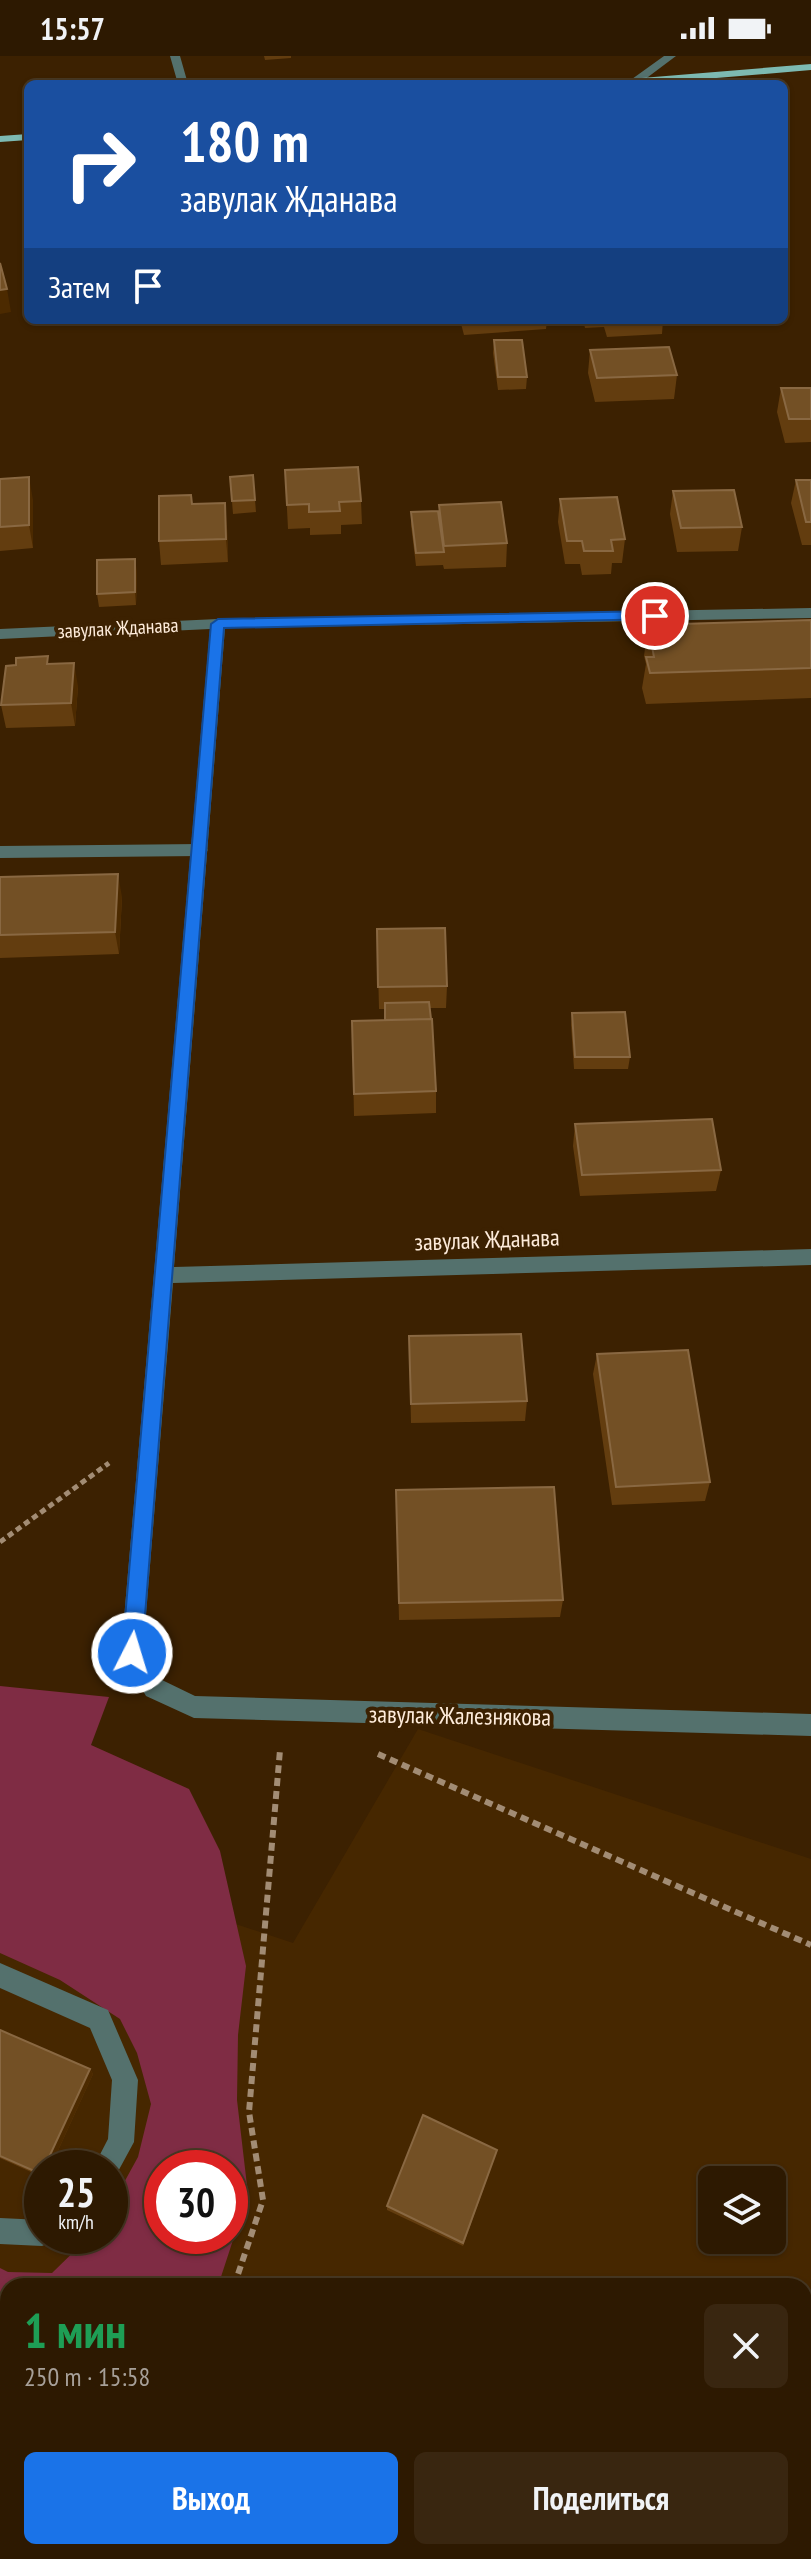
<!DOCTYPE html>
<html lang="ru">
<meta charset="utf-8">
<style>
:root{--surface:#2d1901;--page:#392610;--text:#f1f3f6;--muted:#a7a099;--line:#483823;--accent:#1a73e8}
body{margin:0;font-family:"PT Sans Narrow",sans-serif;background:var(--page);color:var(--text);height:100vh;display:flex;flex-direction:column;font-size:30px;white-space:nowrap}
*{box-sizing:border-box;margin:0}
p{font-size:26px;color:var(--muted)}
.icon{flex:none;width:44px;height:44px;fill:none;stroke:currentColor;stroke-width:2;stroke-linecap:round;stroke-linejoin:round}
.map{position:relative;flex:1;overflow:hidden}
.drawer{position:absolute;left:0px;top:2222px;width:812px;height:282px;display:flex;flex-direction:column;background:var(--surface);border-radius:24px 24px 0 0;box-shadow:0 2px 6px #0004,0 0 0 2px var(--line)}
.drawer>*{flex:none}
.banner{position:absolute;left:24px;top:24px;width:764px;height:244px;border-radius:12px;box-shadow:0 2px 6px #0004,0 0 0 2px var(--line);background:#1a4fa0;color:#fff;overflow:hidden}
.fabs{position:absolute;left:698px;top:2110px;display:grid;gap:16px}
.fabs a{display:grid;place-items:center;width:88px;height:88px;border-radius:12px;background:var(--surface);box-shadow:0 2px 6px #0004,0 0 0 2px var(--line);font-size:40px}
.speed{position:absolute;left:24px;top:2094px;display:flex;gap:16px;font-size:40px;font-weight:700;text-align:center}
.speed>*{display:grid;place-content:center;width:104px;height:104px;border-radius:50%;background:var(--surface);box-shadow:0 2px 6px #0004,0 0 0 2px var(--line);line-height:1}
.speed small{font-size:20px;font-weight:400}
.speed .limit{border:12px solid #d22;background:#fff;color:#111}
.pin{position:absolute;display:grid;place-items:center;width:68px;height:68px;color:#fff;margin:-34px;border:4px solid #fff;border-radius:50%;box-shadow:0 2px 8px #0007}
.me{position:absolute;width:88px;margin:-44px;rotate:5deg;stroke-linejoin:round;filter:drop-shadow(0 0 6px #0008)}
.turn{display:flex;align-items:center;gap:28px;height:168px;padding:0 24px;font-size:36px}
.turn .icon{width:104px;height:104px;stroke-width:2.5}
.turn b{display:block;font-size:56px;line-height:68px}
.then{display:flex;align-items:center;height:76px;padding:0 24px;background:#0003;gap:16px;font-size:30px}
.round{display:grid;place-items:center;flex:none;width:84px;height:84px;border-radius:12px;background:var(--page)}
.head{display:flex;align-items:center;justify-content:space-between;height:136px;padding:0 24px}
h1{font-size:48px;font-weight:700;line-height:60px;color:#1e9e55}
.action{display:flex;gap:16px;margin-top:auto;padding:16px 24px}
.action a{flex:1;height:92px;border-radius:12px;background:var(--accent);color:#fff;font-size:32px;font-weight:700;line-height:92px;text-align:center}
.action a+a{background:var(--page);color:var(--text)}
.status{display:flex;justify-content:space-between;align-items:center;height:56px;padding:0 40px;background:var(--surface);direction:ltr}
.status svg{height:22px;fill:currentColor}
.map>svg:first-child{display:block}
.built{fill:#462700;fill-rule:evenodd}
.green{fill:#7f2c44;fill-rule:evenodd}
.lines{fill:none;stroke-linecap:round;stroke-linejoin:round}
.path-far1{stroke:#a28c74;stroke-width:5;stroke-dasharray:6 4;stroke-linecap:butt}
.path{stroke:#a28c74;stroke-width:6;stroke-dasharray:8 5;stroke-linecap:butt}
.service{fill:#54716d;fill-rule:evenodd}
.minor{fill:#54716d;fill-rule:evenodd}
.primary{fill:#7dbab2;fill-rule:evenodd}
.wall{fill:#633d0f}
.shaded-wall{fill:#4c2a00}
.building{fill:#735025;stroke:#896842;stroke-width:2}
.route{fill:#1a73e8;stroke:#114b97;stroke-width:2}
.labels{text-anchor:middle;stroke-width:8;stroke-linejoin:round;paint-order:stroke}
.far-street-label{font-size:20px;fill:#feecdb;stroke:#3c2101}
.street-label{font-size:24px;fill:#feecdb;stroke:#3c2101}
</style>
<div class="status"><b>15:57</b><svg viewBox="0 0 49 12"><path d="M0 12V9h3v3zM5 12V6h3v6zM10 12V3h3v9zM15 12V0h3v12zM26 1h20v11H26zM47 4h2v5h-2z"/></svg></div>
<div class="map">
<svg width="811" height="2503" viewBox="0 0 811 2503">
<rect width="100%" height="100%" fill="#3c2101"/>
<path class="built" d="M418 1673 811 1803V2503H0V1790L293 1887ZM42 2112H110V2180H42ZM162 2112H230V2180H162ZM712 2124H772V2184H712ZM8 2230H804V2496H8Z"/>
<path class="green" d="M0 1630 109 1641 91 1689 189 1733 220 1795 246 1910 238 1979 237 2044 248 2138 218 2230H8V2496H50L48 2503H0V2212L8 2216 52 2217 90 2180H110V2152L138 2101 151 2048 137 1997 120 1963 60 1924 0 1897ZM162 2112H230V2180H162Z"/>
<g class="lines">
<path class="path-far1" d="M0 1486 109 1407"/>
<path class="path" d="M378 1698 811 1889
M234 2230 263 2144 249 2056 280 1694"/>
<path class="service" d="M170 0H180L188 28H178Z
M664 0H676L640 27H632V23Z
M200 788 208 794 200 800 0 802V790Z
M0 1907 108 1954 138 2024 134 2086 115 2121 110 2124V2112H93L108 2083 112 2024 90 1972 0 1932Z
M0 2162 42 2164V2180H54L51 2186 42 2190 0 2188Z
M102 2496H132L130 2503H100Z
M290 2496H320L318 2503H288Z
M359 2496H404L407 2503H362Z"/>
<path class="minor" d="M811 552V562L225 572 174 1211 811 1193V1209L173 1227 143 1595 162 1624 195 1640 811 1658V1680L194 1662 146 1640 121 1597 210 573 0 583V573L218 563Z"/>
<path class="primary" d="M811 8V14L645 28H600L605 25Z
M28 78V84L0 86V80Z"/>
</g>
<path class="wall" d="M264 0H291V2L265 4Z
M460 264H547L546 273 464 279Z
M583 264H663L662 278 607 281 604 271 585 272Z
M494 284 527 321 526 333 498 334 493 297Z
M590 294 677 319 674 343 595 346 588 317Z
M781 332H811V386L785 387 777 356Z
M285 414 361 445 362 468 341 469V478L310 479V472L288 473Z
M253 419 256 456 233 458 230 421Z
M0 423 33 444V492L0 495Z
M796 424H811V489H802L791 447Z
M673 435 742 471 738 495 677 496 670 458Z
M560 443 625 483 622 507H612L611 518 582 519 580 508H565L558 466Z
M192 448 227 470 228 506 161 509 159 485Z
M439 449 507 487 506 511 444 513 443 509 416 510 411 469V456L439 459Z
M137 515 136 549 99 551 97 538Z
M811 564V642L646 648 642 632 646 608 644 600 648 569Z
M49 608 78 630 75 670 6 672 1 649Z
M0 821 122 841 119 898 0 902Z
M377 873 447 930 446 952H430L436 1035V1057L354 1060 352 965 385 964V953H379Z
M572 957 630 1001 628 1013H574L571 969Z
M575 1068 721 1114 716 1135 580 1140 573 1090Z
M409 1280 527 1345 525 1365 411 1367Z
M597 1298 710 1426 705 1445 612 1449 593 1318Z
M396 1434 563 1544 560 1561 399 1564Z
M0 1974 90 2013 93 2018 50 2112H42V2121L0 2102Z
M496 2098 463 2190 387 2154V2150Z"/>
<path class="shaded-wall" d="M7 233 11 256 0 258V234Z
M96 264H118L97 267Z
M29 421 33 444V492L29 469Z
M225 447 227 470 228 506 226 483Z
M135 503 137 515 136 549 135 536Z
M74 607 78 630 75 670 71 647Z
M118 818 122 841 119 898 115 876Z
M90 2013 93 2018 50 2112H44Z"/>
<path class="building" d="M0 207 7 233 0 234Z
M494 284H522L527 321H498Z
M669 291 677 319 597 322 590 294Z
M781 332H811V363H789Z
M358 411 361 445 339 446 340 455 309 456V448L287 449 285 414Z
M253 419 255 444 232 445 230 421Z
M29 421V469L0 471V423Z
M796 424H811V466H806Z
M734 434 742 471 681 472 673 435Z
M191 439 192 448 225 447 226 483 159 485V440Z
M617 441 625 483 611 484 613 495H584L582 485H567L560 443Z
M501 446 507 487 444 490 439 449Z
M438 455 444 496 416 497 411 456Z
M135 503V536L97 538V504Z
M811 564V612L650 617 646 601H654L648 569Z
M48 600 47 608 74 607 71 647 1 649 6 610 16 609V602Z
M118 818 115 876 0 879V821Z
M445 872 447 930 378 931 377 873Z
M429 946 431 963 385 964V947Z
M625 956 630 1001H575L572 957Z
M432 963 436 1035 354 1038 352 965Z
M712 1063 721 1114 582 1119 575 1068Z
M521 1278 527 1345 411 1348 409 1280Z
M688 1294 710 1426 616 1431 597 1298Z
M554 1431 563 1544 399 1547 396 1434Z
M0 1974 90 2013 44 2112H42L41 2118 0 2100Z
M423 2059 497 2094 463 2187 387 2150Z"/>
<path class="route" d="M655 555 660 557V563L224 572 142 1597 139 1604 132 1606 125 1604 122 1597 211 568 218 563Z"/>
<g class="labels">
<g class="far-street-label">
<text transform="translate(118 572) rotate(-3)" y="7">завулак Жданава</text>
</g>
<g class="street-label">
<text transform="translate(487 1184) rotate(-2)" y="8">завулак Жданава</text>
<text transform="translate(460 1660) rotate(1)" y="8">завулак Жалезнякова</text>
</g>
</g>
</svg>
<div class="fabs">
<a><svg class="icon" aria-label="layers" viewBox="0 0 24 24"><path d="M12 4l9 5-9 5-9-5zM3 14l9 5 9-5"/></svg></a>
</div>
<div class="speed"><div>25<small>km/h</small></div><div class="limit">30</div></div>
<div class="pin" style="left:655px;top:560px;background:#d93025"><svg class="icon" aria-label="arrive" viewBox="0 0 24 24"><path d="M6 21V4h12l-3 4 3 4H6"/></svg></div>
<svg class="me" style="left:132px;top:1597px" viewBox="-20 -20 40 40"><circle r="17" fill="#1a73e8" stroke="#fff" stroke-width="3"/><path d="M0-11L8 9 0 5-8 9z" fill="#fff"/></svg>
<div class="banner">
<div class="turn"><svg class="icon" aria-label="right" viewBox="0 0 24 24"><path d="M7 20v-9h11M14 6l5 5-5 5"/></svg><div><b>180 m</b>завулак Жданава</div></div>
<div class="then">Затем<svg class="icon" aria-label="arrive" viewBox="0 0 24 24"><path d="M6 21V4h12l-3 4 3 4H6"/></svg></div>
</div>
<section class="drawer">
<div class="head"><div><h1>1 мин</h1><p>250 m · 15:58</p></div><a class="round"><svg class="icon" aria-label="close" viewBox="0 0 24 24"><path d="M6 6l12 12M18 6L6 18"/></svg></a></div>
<div class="action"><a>Выход</a><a>Поделиться</a></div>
</section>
</div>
